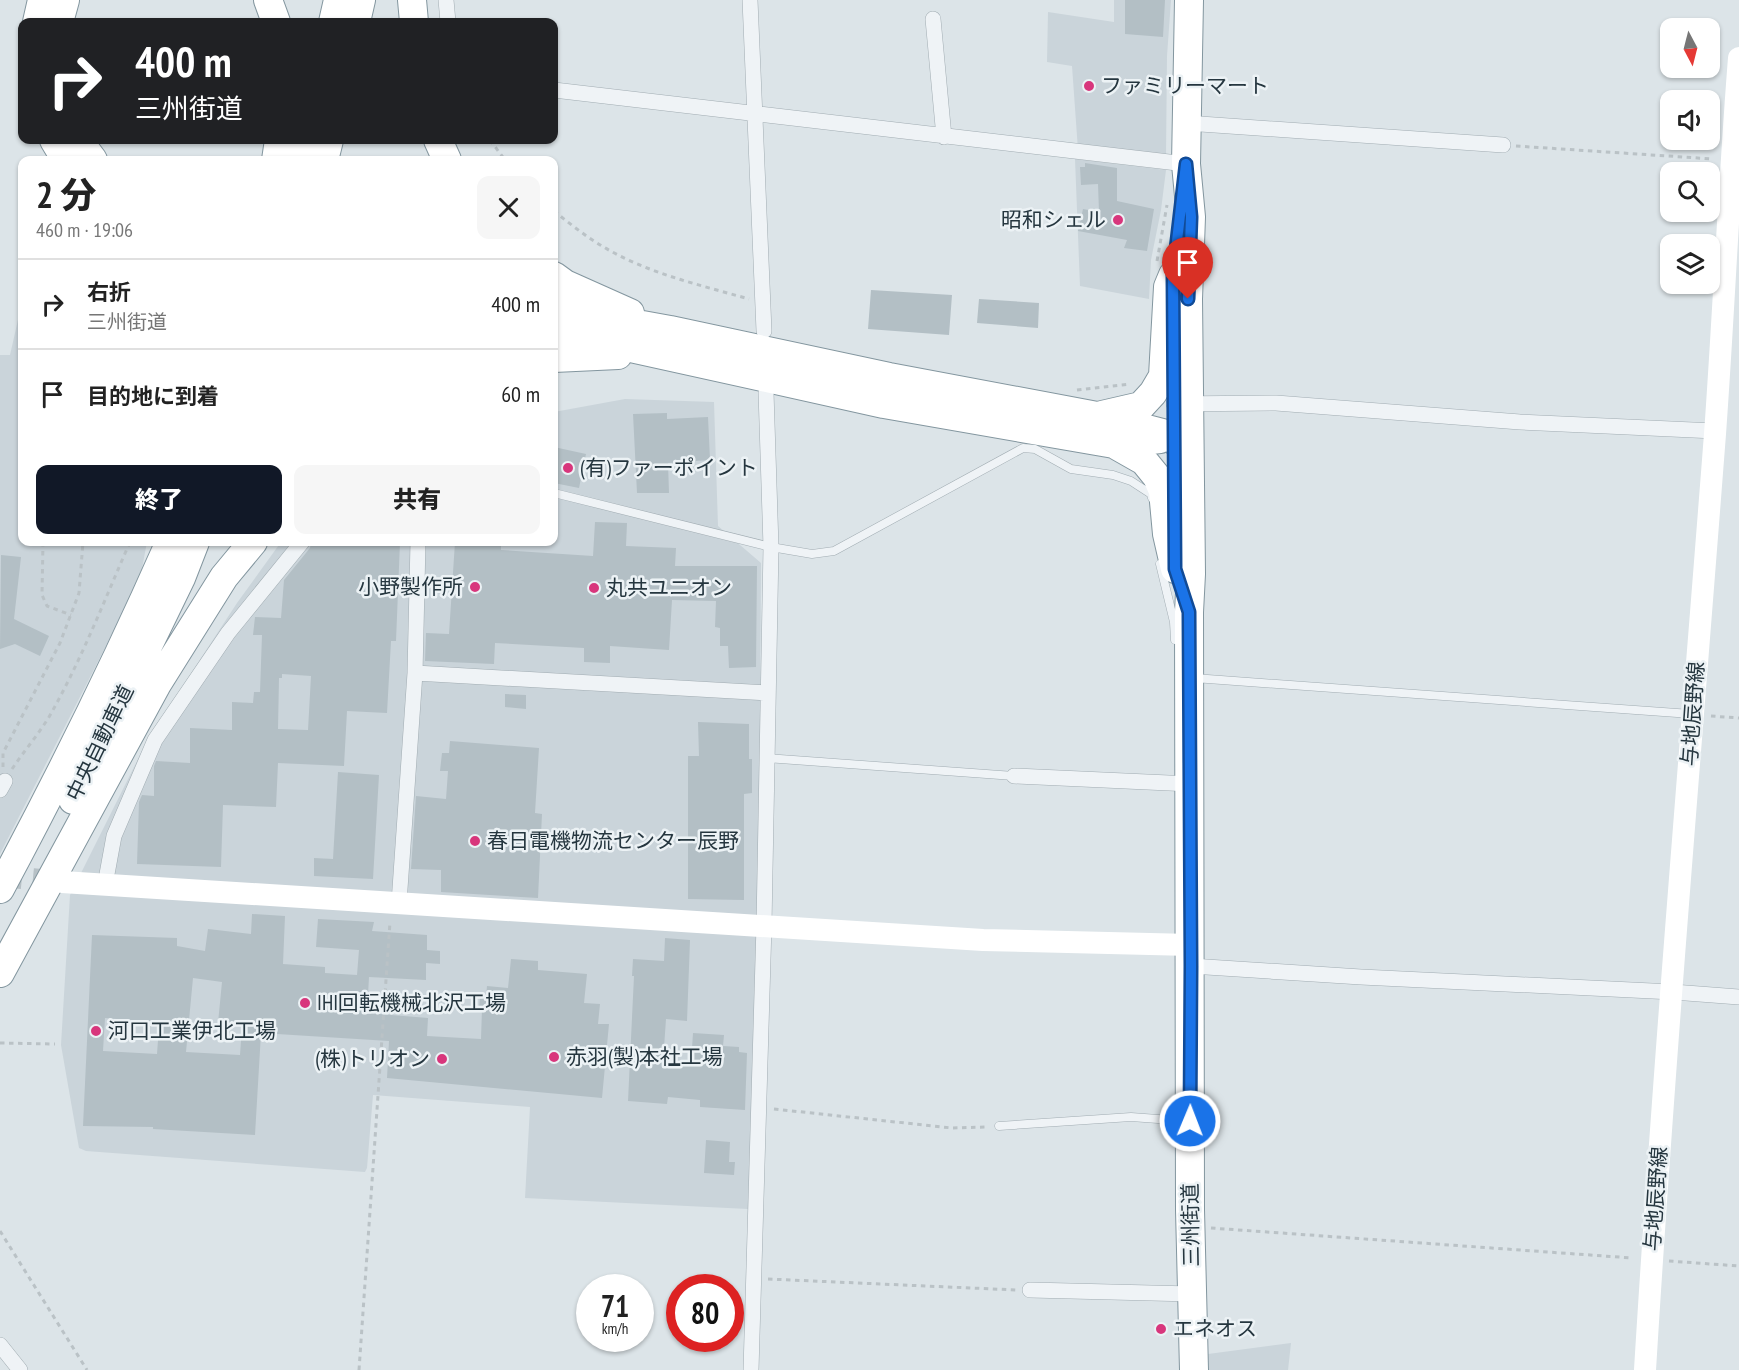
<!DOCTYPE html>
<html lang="ja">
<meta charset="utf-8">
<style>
:root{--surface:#fff;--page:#f6f6f6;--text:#222;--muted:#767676;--line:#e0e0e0;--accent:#111827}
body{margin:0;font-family:"PT Sans Narrow","Noto Sans JP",sans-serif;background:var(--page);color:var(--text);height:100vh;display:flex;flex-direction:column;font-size:22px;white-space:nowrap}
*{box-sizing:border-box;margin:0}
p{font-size:20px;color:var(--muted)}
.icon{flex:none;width:33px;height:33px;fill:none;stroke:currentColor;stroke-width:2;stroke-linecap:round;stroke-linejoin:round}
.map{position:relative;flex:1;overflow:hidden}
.panel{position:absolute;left:18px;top:156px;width:540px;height:390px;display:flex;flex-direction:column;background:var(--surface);border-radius:12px;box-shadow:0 2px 4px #0004}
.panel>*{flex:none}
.top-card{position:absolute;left:18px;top:18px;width:540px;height:126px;border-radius:12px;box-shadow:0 2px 4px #0004;background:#202124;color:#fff;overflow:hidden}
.needle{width:39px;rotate:173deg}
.tools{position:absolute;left:1660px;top:18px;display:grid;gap:12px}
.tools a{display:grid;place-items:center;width:60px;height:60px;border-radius:12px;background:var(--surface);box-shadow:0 2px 4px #0004;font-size:30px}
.speed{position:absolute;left:576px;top:1274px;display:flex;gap:12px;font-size:30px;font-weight:700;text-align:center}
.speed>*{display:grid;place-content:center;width:78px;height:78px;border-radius:50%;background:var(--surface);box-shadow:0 2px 4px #0004;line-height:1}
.speed small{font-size:15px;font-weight:400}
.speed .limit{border:9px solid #d22;background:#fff;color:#111}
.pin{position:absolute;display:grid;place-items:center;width:51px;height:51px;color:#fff;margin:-62px -26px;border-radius:50% 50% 50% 0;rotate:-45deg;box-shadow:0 0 6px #0007}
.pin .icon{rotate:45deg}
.me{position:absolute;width:66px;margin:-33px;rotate:1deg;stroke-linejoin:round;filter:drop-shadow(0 0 4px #0008)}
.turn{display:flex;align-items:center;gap:21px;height:126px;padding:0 18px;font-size:27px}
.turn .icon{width:78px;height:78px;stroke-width:2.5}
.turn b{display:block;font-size:42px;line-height:51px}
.round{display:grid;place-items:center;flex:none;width:63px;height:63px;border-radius:12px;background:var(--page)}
.headline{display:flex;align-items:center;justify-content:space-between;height:102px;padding:0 18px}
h1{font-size:36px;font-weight:800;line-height:45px}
.action{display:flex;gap:12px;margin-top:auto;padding:12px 18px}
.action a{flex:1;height:69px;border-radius:12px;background:var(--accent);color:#fff;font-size:24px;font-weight:800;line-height:69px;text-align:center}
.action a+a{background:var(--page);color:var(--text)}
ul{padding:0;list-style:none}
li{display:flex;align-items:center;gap:18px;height:90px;padding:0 18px;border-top:2px solid var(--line)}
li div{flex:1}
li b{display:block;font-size:22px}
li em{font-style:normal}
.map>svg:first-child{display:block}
.built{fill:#cad4da}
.building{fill:#b3bfc5;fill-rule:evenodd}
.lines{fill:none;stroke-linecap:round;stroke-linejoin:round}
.secondary-tunnel{stroke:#b7c1c6;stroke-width:22;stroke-dasharray:22 11;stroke-linecap:butt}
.lane-casing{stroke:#a1acb2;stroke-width:9}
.street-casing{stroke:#a1acb2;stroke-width:16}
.highway-casing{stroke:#83969f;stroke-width:30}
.path{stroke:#bac2c6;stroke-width:3;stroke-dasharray:4.5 4.5;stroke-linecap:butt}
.lane{stroke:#eff3f6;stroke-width:8}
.street{stroke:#eff3f6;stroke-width:15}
.secondary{stroke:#fff;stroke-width:22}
.highway{stroke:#fff;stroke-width:28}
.route-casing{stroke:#114b97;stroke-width:15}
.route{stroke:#1a73e8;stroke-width:10}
.poi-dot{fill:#d8367c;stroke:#ecf2f5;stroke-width:2}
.labels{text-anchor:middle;stroke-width:5;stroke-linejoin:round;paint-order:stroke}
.poi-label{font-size:21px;fill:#25363f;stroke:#ecf2f5;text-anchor:start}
.street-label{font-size:21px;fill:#25363f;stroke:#ecf2f5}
</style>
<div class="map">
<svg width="1739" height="1370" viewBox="0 0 1739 1370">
<rect width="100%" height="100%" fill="#dce4e8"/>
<path class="built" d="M1114 0H1171L1167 56 1166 155 1078 150 1072 66 1047 62 1048 12 1114 22Z
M1075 159 1166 170 1161 210 1151 260 1149 299 1080 286Z
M22 302V542H147L140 579 0 854V355H10Z
M625 399 714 402 718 526 761 563 759 937 748 1209 525 1198 530 1107 373 1095 367 1168 365 1172 86 1151 79 1148 61 1045 70 895 148 739 237 603 281 542H554V412Z
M1291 1343 1288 1370H1209L1208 1354Z"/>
<path class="building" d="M1125 0H1165L1163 37 1125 34Z
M1085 163 1117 168V201L1154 209 1147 251 1124 248 1127 240 1078 231 1083 209 1099 212 1098 184 1081 185 1080 167H1085Z
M871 290 952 295 949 335 868 329Z
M979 299 1039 303 1038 328 977 323Z
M667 413V419L708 417 710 460 668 463 669 493H637L633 414Z
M554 447 586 454 579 488 554 483Z
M595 522 627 523 626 546 676 548 675 566H757L756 667 729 668 728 646H720V628L715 627 716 601 672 600 669 650 610 646V663L584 662V648L495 643 494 664 425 661 426 633 449 634 455 542H501V550L593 556Z
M311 542H400L396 641H391L387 713 347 711 344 766 278 763 276 807 223 805 221 867 137 864 139 802 142 795 154 796V766L156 761 190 763V728L232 730V702L253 703 254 692H260L262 635H253L255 617 281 618 284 580 310 548ZM282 674 311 676 308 730 278 729 279 678H282Z
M1 555 21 557 14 619 49 636 40 656 15 644 0 649Z
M505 694 526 695V709L505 707Z
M698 722 749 724V759H752V793L744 794V900L688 899V756H699Z
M450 741 539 748 535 813 542 814 538 898 441 892V870L411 869 416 796 446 799 448 771H440L442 753H449Z
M338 772 379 775 373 879 314 876V858L333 859Z
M252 914 285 916 283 964 325 967V973L357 975 359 950 316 947 318 919 374 922 372 931 427 935V950L440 951V964L426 963V980L369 977 367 1013 428 1018 427 1036 481 1039 482 1009H479L480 996 486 997 487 986 508 988 511 959 538 961V970L587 974 584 1003 600 1004 598 1024H609L602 1098 387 1078 389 1041 261 1033 255 1135 153 1129V1127L83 1126 92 935 177 938V946L205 951 208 929 251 934ZM193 978 222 982 218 1023 242 1026 240 1055 186 1052ZM105 1018 128 1020V1026L159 1027 157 1054 103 1051Z
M665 938 690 940 687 1021 666 1019 663 1062 691 1064 693 1033 724 1035 723 1046 739 1047V1052L747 1053 745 1110 700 1107V1100L668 1097 667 1104 628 1101 634 976H632L633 959 664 961Z
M706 1140 730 1142 729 1162H735L734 1175 704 1173Z"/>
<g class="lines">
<path class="secondary-tunnel" d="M0 876 62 882"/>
<defs>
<path id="lane" d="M554 493 771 547 812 554 834 551 1023 448 1035 449 1071 469 1113 475 1131 481 1151 494 1152 498
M1160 564 1174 622 1175 640
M1194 678 1691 714
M766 758 1014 776
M999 1126 1131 1117 1185 1121"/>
<path id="street" d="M446 0 448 22
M750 0 764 331
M933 19 944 137
M554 90 1186 164
M1186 123 1503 145
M1174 404 1276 403 1520 422 1715 431
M415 673 418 542
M1014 776 1191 784
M0 790 5 781
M105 885 114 836 155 740 228 633 302 542
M399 903 415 673 767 693
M1191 966 1361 977 1673 992 1739 997
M1030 1290 1192 1294
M0 1345 20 1370
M751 1370 764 925 771 547 766 392"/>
<path id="highway" d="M268 0 276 22
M412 0 414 22
M1189 0 1186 164 1191 217 1188 299 1191 574 1189 612 1190 1210 1194 1370
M37 22 42 0
M59 22 65 0
M333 22 338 0
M356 22 361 0
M54 140 66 160
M78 140 93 160
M438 140 447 160
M276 160 279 140
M301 160 306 140
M324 160 329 140
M554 276 565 284 630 313
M554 309 670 330 889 377 1097 416 1174 436 1184 454 1186 467
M554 331 884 404 1114 444 1160 439
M554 358 618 355
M1102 415 1141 406 1153 393 1163 376 1168 287 1173 275
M1114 444 1144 461 1157 477 1163 491 1167 534 1175 569
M73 800 181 578 195 542
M0 889C61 775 118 660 170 542
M0 973 157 684 224 577 253 542"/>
</defs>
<use href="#lane" class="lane-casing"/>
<use href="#street" class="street-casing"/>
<use href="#highway" class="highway-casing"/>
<path class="path" d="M490 140 505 160
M1516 146 1713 159
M554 211C569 223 585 236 602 246 646 273 700 285 749 299
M1157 261 1167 205
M1077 390 1130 384
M43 542 42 595 47 606 71 615
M1711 716 1739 718
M3 767V753L60 643 79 593 83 542
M12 769C24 751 38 735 49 717 81 661 104 601 130 542
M0 1043 55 1044
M774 1109 952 1128 988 1127
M1211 1228 1632 1258
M0 1231 87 1370
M1669 1261 1739 1266
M768 1279 1016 1290
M359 1370 390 922"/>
<use href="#lane" class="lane"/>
<use href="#street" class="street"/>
<path class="secondary" d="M62 882 983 940 1191 945
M1645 1370C1664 1058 1691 746 1715 434 1724 309 1729 184 1739 58"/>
<use href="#highway" class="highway"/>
</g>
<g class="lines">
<defs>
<path id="route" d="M1188 299 1191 217 1186 164 1173 275 1175 569 1189 612 1191 966 1190 1121"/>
</defs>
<use href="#route" class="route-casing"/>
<use href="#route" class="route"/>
</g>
<g class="poi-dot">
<circle cx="1089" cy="86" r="6"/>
<circle cx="1118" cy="220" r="6"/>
<circle cx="568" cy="468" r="6"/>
<circle cx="475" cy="587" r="6"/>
<circle cx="594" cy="588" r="6"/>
<circle cx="475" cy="841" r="6"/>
<circle cx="305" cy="1003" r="6"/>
<circle cx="96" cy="1031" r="6"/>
<circle cx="554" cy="1057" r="6"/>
<circle cx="442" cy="1059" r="6"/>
<circle cx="1161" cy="1329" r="6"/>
</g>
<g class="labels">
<g class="poi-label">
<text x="1101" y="93">ファミリーマート</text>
<text x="1106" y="227" text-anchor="end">昭和シェル</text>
<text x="580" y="475">(有)ファーポイント</text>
<text x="463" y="594" text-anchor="end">小野製作所</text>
<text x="606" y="595">丸共ユニオン</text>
<text x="487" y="848">春日電機物流センター辰野</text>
<text x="317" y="1010">IHI回転機械北沢工場</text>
<text x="108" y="1038">河口工業伊北工場</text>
<text x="566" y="1064">赤羽(製)本社工場</text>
<text x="430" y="1066" text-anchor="end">(株)トリオン</text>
<text x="1173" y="1336">エネオス</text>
</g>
<g class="street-label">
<text transform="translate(1693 714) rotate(-86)" y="7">与地辰野線</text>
<text transform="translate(100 743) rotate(-64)" y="7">中央自動車道</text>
<text transform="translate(1656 1199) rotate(-86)" y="7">与地辰野線</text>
<text transform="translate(1191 1225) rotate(-91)" y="7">三州街道</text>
</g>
</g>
</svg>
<div class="tools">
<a><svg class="needle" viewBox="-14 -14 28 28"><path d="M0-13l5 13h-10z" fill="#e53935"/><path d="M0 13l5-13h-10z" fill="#767676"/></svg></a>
<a><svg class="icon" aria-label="sound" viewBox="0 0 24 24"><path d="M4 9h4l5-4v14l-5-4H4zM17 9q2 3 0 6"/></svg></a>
<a><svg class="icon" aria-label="search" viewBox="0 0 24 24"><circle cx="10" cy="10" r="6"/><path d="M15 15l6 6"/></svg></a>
<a><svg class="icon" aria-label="layers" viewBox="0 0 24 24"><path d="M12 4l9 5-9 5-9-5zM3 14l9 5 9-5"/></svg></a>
</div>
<div class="speed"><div>71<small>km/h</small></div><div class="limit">80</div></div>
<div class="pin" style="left:1188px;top:299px;background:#d93025"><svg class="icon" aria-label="arrive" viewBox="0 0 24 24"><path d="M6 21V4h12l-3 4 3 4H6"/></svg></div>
<svg class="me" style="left:1190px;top:1121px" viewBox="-20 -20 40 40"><circle r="17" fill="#1a73e8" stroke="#fff" stroke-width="3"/><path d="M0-11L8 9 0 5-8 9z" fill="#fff"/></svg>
<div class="top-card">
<div class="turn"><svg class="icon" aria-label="right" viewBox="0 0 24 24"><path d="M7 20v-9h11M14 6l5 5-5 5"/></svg><div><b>400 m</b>三州街道</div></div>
</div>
<section class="panel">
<div class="headline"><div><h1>2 分</h1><p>460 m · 19:06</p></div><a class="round"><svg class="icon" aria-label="close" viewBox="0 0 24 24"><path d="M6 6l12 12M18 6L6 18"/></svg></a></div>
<ul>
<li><svg class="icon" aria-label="right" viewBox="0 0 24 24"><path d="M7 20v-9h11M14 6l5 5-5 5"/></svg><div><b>右折</b><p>三州街道</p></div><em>400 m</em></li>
<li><svg class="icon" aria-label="arrive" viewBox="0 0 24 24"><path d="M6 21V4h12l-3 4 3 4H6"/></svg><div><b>目的地に到着</b></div><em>60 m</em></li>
</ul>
<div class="action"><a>終了</a><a>共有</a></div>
</section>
</div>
